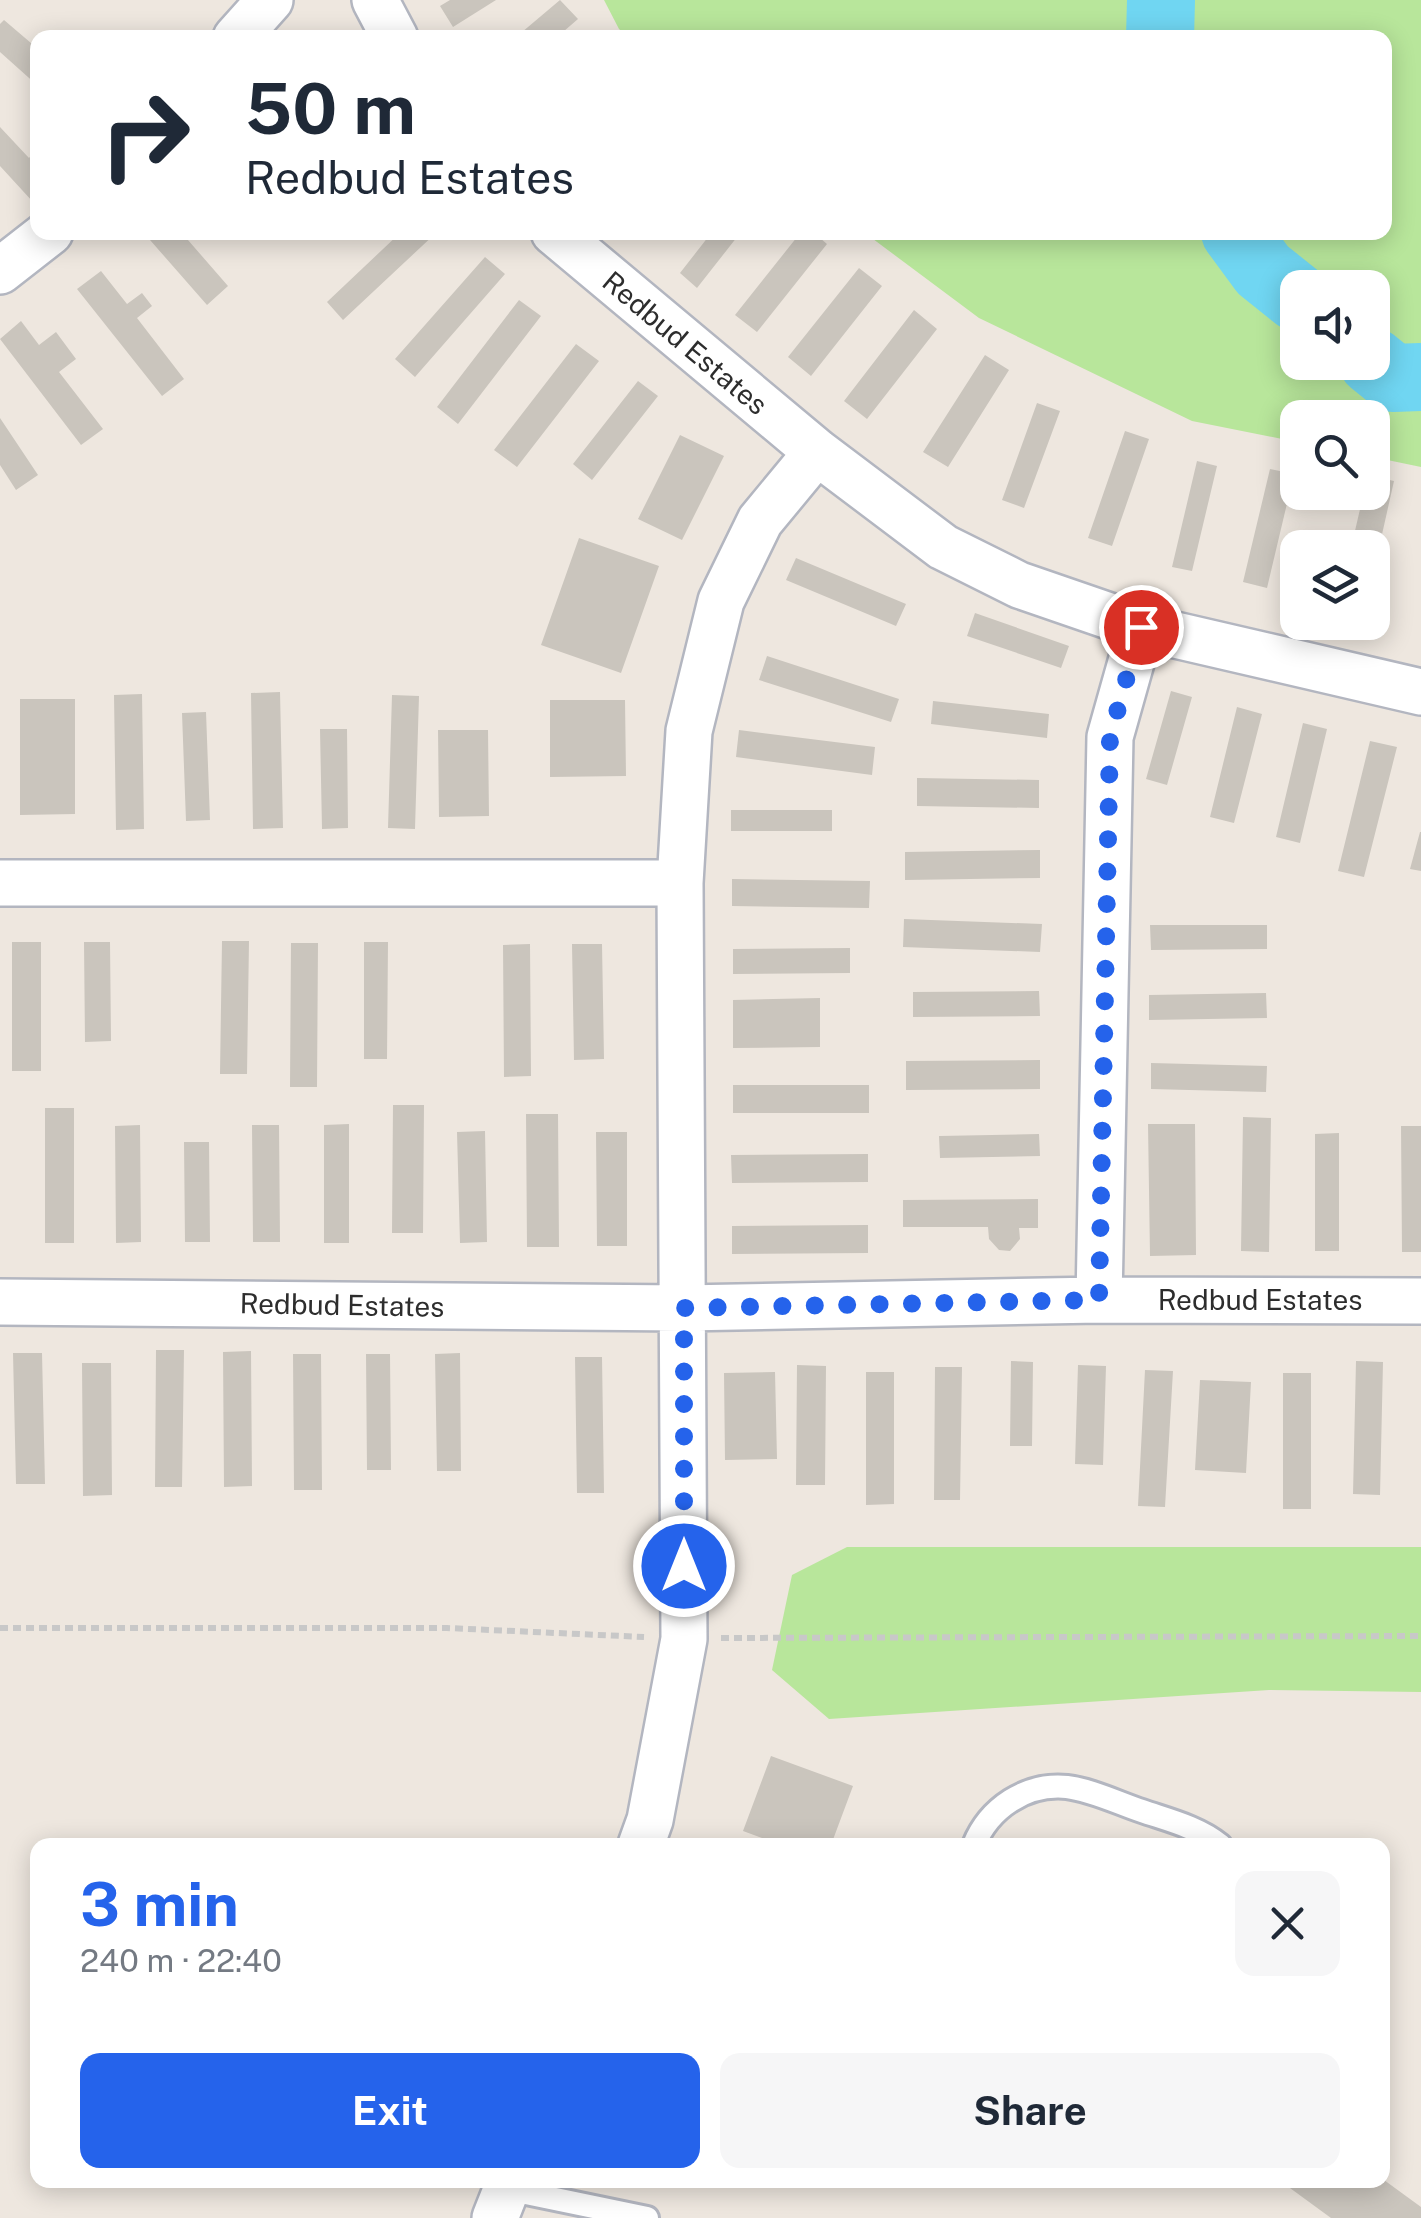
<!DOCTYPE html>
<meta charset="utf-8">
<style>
:root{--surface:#fff;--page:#f6f6f7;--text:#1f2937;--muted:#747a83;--accent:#2563eb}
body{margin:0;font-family:"Public Sans",sans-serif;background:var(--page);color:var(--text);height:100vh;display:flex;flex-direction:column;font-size:38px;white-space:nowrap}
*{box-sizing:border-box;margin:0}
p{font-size:32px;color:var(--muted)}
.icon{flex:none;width:55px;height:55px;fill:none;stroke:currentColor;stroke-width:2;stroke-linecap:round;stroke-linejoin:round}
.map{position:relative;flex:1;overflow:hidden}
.sheet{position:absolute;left:30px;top:1838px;width:1360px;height:350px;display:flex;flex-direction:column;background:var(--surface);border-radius:20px;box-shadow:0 5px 25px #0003}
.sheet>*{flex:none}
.top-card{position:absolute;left:30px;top:30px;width:1362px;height:210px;border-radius:20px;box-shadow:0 5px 25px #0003;background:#fff;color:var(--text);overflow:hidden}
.buttons{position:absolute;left:1280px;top:270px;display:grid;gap:20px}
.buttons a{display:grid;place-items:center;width:110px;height:110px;border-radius:20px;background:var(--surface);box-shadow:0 5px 25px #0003;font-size:50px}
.pin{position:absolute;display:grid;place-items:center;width:85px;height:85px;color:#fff;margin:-42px;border:5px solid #fff;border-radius:50%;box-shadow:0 2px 10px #0007}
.me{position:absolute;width:110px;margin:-55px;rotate:0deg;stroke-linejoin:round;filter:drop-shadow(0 0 8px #0008)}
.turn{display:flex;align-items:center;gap:35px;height:210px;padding:0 50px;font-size:45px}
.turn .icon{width:130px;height:130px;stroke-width:2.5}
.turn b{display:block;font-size:70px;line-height:85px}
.round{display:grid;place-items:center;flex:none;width:105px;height:105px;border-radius:20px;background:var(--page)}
.overview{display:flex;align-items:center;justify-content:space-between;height:170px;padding:0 50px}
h1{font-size:60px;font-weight:700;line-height:75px;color:var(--accent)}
.action{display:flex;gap:20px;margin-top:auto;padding:20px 50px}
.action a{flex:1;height:115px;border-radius:20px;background:var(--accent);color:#fff;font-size:40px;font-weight:700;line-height:115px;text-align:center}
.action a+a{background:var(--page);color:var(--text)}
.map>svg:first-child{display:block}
.green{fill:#b8e69b;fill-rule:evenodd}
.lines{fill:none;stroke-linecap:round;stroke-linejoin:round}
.river{stroke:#70d6f2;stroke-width:68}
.building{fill:#cac5bd}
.lane-casing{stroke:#b3b6c0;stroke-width:28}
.street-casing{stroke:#b3b6c0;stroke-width:50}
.path{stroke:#c8c8c8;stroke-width:6;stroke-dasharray:8 5;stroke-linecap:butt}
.lane{stroke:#fff;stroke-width:22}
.street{stroke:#fff;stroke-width:45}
.route{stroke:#2563eb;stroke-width:18;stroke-dasharray:0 32.4}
.labels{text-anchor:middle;stroke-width:8;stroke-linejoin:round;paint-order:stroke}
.street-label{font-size:28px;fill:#2d2d2d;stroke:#fff}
</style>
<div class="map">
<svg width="1421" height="2218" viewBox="0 0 1421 2218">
<rect width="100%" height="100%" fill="#eee7df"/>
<path class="green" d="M604 0H1421V467L1373 457 1372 418H1298L1297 442 1192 421 979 318 865 233 1385 232V38H629L619 29ZM1298 288H1372V362H1298Z
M847 1547H1421V1692L1269 1690 829 1719 772 1670 792 1575Z"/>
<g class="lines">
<path class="river" d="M1160 38 1161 0
M1235 232 1263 270 1298 298
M1372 361 1393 378 1421 377"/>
</g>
<path class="building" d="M450 0H496L453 27 440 6Z
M560 0 578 19 556 38H515Z
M4 20 38 49V86L0 52V24Z
M0 127 29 158 34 152 38 155V198L33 202 0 166Z
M143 232H181L228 286 207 305Z
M401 232H437L343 320 327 302Z
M712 232H741L697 288 680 273Z
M801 232H813L827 244 757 332 735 315Z
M485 257 505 274 415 377 395 359Z
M859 268 882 286 811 376 788 357Z
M101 271 127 304 142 293 152 306 137 318 184 379 162 396 77 289Z
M519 300 541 316 458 424 437 407Z
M914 310 937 329 867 419 844 401Z
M21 321 39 345 56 332 76 359 59 372 103 429 81 445 0 339Z
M576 344 599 361 517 467 494 450Z
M985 355 1009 370 948 467 923 452Z
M638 381 658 396 592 480 573 464Z
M1037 403 1060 411 1024 508 1002 500Z
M0 418 38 475 16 490 0 465Z
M1125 431 1149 439 1112 546 1088 538Z
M680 435 724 456 682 540 638 519Z
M1197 461 1217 466 1192 571 1172 567Z
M1270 469 1294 474 1267 588 1243 582Z
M1372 476 1394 481 1374 570 1372 548H1351L1364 492H1372Z
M579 538 659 566 621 673 541 645Z
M796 558 906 604 896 626 786 580Z
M975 613 1069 646 1061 668 967 636Z
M767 656 899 699 891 722 759 680Z
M1171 691 1192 697 1167 785 1146 779Z
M280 692 283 828 253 829 251 693Z
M142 694 144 829 116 830 114 695Z
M392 695 419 696 415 829 388 828Z
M20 699H75V814L20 815Z
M550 700H625L626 776 550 777Z
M933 701 1049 714 1047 738 931 724Z
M1237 707 1262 714 1234 823 1210 817Z
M206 712 210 820 186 821 182 713Z
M1303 723 1327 729 1300 843 1276 837Z
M320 729H347L348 828 322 829Z
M438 730H488L489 816 439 817Z
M739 730 875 747 872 775 736 757Z
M1370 741 1397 747 1364 877 1338 871Z
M917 778 1039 780V808L917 806Z
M731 810H832V831H731Z
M1420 832H1421V871L1410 869Z
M1040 850V878L905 880V852Z
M732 879 870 881 869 908 732 906Z
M904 919 1042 924 1040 952 903 947Z
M1150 925H1267V949L1151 950Z
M222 941H249L247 1074H220Z
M12 942H41V1071H12Z
M84 942H110L111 1041 85 1042Z
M364 942H388L387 1059H364Z
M291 943H318L317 1087H290Z
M530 944 531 1076 504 1077 503 945Z
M572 944H602L604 1059 574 1060Z
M850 948V973L733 974V949Z
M1039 991 1040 1016 913 1017V992Z
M1266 993 1267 1018 1149 1020V995Z
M820 998V1047L733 1048V1000Z
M1040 1060V1089L906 1090V1061Z
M1151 1063 1267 1066 1266 1092 1151 1089Z
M733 1085H869V1113H733Z
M393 1105H424L423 1233H392Z
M45 1108H74V1243H45Z
M526 1114H558L559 1247H527Z
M1243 1117 1271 1118 1269 1252 1241 1251Z
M349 1124V1243H324V1125Z
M1148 1124H1195L1196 1255 1150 1256Z
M140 1125 141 1242 116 1243 115 1126Z
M252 1125H279L280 1242H253Z
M1401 1126H1421V1252H1402Z
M485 1131 487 1242 460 1243 457 1132Z
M596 1132H627V1246H597Z
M1339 1133V1251H1315V1134Z
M1039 1134 1040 1156 940 1158 939 1136Z
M184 1142H209L210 1242H185Z
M868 1154V1182L732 1183 731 1155Z
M1038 1199V1228H1019L1020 1239 1010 1251 999 1250 989 1239 988 1227H903V1200Z
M868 1225V1253L732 1254V1226Z
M156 1350H184L182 1487H155Z
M251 1351 252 1486 224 1487 223 1352Z
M13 1353H42L45 1484H16Z
M460 1353 461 1471H437L435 1354Z
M293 1354H321L322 1490H294Z
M366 1354H390L391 1470H367Z
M575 1357H602L604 1493H577Z
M1011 1361 1033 1362 1032 1446H1010Z
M1356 1361 1383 1362 1380 1495 1353 1494Z
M82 1363H111L112 1495 83 1496Z
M797 1365 826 1366 825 1485H796Z
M1078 1365 1106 1366 1103 1465 1075 1464Z
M935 1367H962L960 1500H934Z
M1145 1370 1173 1371 1165 1507 1138 1506Z
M775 1372 777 1459 725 1460 724 1373Z
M866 1372H894V1504L866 1505Z
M1283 1373H1311V1509H1283Z
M1200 1380 1251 1382 1246 1473 1195 1470Z
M771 1756 853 1786 831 1845H781L743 1831Z
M1279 2180H1384L1421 2207V2218H1331Z"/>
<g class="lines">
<defs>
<path id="lane" d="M974 1845C989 1808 1026 1783 1067 1787 1092 1790 1118 1803 1142 1811 1168 1820 1198 1827 1220 1845
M507 2189 647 2218"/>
<path id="street" d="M375 0 395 38
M236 38 270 0
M554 232 817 452 943 547 1019 585 1141 627 1421 692
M0 271 50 232
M0 883H680
M1099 1300 1110 737 1141 627
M0 1302 684 1308 1099 1300 1421 1301
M641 1845 650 1820 684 1639 680 883 689 731 721 601 760 521 817 452
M495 2218 510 2180"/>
</defs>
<use href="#lane" class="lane-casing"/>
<use href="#street" class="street-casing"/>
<path class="path" d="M0 1628H447L644 1637
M721 1638 1421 1636"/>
<use href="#lane" class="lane"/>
<use href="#street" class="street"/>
</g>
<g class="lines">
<path class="route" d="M684 1566V1308L1099 1300 1110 737 1141 627"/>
</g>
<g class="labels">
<g class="street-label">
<text transform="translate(685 343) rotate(40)" y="10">Redbud Estates</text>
<text x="1260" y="1310">Redbud Estates</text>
<text transform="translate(342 1305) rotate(1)" y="10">Redbud Estates</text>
</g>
</g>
</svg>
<div class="buttons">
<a><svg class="icon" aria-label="sound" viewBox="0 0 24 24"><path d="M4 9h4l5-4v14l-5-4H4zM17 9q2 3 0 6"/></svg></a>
<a><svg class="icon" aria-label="search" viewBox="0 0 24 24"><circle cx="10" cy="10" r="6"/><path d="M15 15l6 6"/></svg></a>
<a><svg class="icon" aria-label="layers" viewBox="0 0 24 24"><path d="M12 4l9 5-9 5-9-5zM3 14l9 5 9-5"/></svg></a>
</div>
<div class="pin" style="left:1141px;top:627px;background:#d93025"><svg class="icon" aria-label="arrive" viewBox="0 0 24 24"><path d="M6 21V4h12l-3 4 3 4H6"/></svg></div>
<svg class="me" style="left:684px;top:1566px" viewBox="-20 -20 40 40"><circle r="17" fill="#2563eb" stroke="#fff" stroke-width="3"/><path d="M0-11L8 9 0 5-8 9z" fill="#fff"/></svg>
<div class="top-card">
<div class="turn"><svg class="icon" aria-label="right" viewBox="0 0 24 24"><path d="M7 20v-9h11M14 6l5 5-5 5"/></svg><div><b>50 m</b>Redbud Estates</div></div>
</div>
<section class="sheet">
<div class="overview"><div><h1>3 min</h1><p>240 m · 22:40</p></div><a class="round"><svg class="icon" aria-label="close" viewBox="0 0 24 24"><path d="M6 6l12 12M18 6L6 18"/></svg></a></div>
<div class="action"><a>Exit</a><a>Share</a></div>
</section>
</div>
